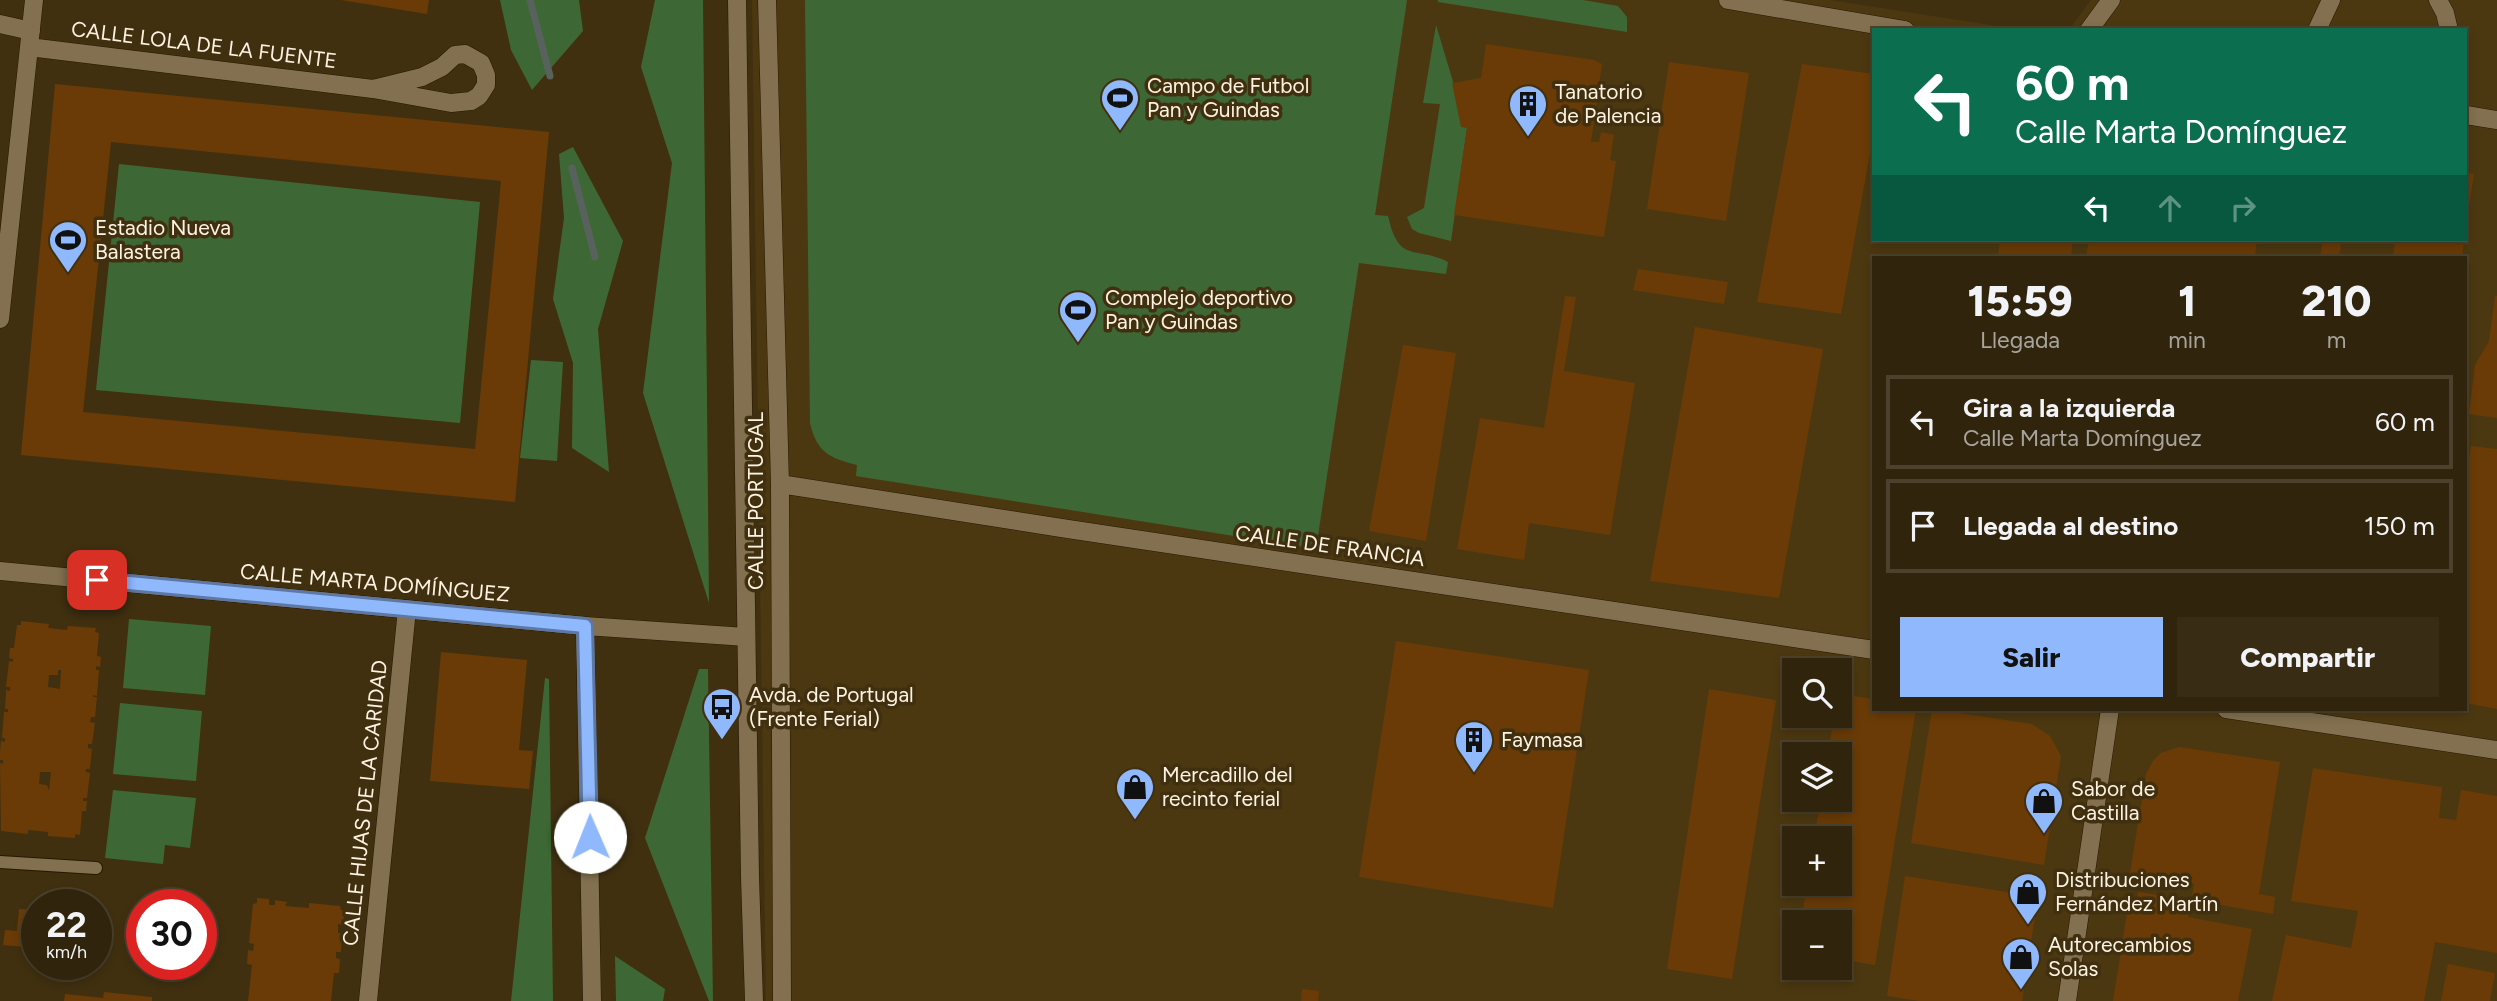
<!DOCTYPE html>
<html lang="es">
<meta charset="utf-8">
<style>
:root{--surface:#30240c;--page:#382c15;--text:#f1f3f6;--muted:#a8a49d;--line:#4b412d;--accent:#90b8fd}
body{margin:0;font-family:Figtree,sans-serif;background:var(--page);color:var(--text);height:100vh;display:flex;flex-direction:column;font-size:26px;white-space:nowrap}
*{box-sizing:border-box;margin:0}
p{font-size:23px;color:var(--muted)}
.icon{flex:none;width:38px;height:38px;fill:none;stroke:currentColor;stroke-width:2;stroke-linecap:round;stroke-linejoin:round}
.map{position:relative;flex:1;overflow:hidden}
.side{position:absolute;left:1872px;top:256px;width:595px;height:455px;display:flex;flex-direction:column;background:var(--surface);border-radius:0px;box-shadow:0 4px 10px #0003,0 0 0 2px var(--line)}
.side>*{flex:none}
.hud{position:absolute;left:1872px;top:28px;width:595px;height:214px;border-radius:0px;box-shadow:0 4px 10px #0003,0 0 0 2px var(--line);background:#0b6e4f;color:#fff;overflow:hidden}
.buttons{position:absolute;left:1782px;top:658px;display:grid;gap:14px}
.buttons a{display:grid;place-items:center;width:70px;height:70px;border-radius:0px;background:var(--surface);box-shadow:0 4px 10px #0003,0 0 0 2px var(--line);font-size:35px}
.speed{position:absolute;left:21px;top:889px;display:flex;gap:14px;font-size:35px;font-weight:700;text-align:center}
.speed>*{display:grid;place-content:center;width:91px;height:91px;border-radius:50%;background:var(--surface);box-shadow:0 4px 10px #0003,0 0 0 2px var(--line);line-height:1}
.speed small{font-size:18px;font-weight:400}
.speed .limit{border:10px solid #d22;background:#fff;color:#111}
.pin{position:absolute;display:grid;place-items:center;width:60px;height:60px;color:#fff;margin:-30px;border-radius:14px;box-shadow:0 4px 10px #0006}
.me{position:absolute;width:77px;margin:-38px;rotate:359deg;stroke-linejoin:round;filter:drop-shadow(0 0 5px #0008)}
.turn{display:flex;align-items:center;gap:24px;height:147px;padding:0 28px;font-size:32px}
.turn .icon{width:91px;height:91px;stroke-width:2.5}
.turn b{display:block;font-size:49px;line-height:60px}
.lanes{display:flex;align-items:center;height:66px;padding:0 28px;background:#0003;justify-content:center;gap:35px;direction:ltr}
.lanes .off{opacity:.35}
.eta{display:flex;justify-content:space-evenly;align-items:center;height:119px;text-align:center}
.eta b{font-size:42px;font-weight:800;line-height:49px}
.cta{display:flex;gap:14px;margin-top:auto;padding:14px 28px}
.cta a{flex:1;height:80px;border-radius:0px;background:var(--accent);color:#111;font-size:28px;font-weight:800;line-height:80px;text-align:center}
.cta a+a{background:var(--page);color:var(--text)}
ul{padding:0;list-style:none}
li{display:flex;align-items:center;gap:21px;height:94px;margin:0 14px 10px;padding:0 14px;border:4px solid var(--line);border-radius:0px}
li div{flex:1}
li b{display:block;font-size:26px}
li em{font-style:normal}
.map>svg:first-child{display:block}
.built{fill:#4c3810;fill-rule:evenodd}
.green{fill:#3d6835}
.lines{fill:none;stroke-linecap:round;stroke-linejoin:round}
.stream{stroke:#59615d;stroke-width:7}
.building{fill:#6a3b06;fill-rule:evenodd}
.pedestrian-casing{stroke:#261700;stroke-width:14}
.minor-casing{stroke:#261700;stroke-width:19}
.pedestrian{stroke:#827050;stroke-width:12}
.minor{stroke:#827050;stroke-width:18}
.route-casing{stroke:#5e78a4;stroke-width:18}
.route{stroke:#90b8fd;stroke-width:12}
.labels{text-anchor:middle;stroke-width:7;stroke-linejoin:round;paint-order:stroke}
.street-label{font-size:21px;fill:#fef3e2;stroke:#403010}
.poi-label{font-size:21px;fill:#fef3e2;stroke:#403010;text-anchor:start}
</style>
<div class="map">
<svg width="2497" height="1001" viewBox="0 0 2497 1001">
<rect width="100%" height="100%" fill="#403010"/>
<path class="built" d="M752 0H1830L2022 30H1874V240H2466V30H2069L2091 0H2497V1001H766ZM1874 257H2466V709H1874ZM1794 670H1839V716H1794ZM1794 754H1839V800H1794ZM1794 838H1839V884H1794ZM1794 922H1839V968H1794Z"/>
<path class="green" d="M500 0H579L583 31 532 90 511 50Z
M655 0H703L709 603 643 393 672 163 641 67Z
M805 0H1407L1375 215 1388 216C1399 265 1415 245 1448 262L1446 274 1359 263 1316 549 856 476 857 465C830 458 817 453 810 423Z
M1438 0H1583L1618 6 1627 17V32L1438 2Z
M1436 25 1467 128 1451 241 1419 233 1412 229 1407 217 1424 208 1440 104 1423 103Z
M573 147 623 241 598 329 609 472 572 448 573 363 553 299 564 218 559 154Z
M119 164 480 202 460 423 96 390Z
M531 360 563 362 557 461 520 458Z
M129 619 211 626 205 695 123 688Z
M699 669H708L713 1001H709L645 838Z
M545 678 549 679 553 1001H511Z
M120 703 202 711 196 781 113 774Z
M113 790 196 798 190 848 165 845 163 864 105 858Z
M615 956 665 989 663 1001H616Z"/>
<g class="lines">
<path class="stream" d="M530 0 550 76
M572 168 595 257"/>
</g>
<path class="building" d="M341 0H429L427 14Z
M1486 44 1594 60 1602 64 1591 142H1599L1601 132 1614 135 1610 160 1616 161 1604 237 1454 215 1467 128 1461 127 1452 83 1481 78Z
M1669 62 1749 73 1726 221 1647 209Z
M1802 64 1874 74V131L1841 314 1757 302Z
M55 84 549 132 515 502 21 455ZM111 142 501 181 475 449 83 412Z
M2466 172 2474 174 2467 218H2466Z
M2000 240H2073L2071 257H1998Z
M2089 240H2257L2255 257H2086Z
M2323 240H2342L2339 257H2320Z
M2395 240H2464L2462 257H2393Z
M1638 269 1728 282 1724 304 1633 290Z
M1565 296 1576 297 1564 371 1635 383 1610 535 1529 523 1524 560 1457 549 1480 418 1544 428Z
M2495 296H2497V418L2469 414 2475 365 2489 341Z
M1695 327 1823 349 1779 598 1650 581Z
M1403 345 1456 353 1426 541 1369 531Z
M2471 446 2497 449V709L2466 703V480Z
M21 621 49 624 48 628 67 630 68 626 96 628 95 632 99 633 97 656 101 657 100 667 96 666V670H99L97 696 93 695V697H97L95 717H91L90 722 95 723 92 744H88V748L92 749 90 769H86V772L90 773 87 798H83V801H87L86 811H82L80 835 75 834V838L48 836V832L28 830V834L1 831 0 763 3 764V760H0V752L1 741 5 742V738H2L4 712H8V709H5L6 690 10 691V687H6L9 661 13 662V659L9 658 10 648H14L17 625H21ZM58 670H61L60 689 48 687 49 675H58ZM40 772H51L49 791 47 785 39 784Z
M1396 641 1589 670 1553 908 1359 877Z
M441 652 527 660 519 750 533 751 529 789 430 781Z
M1709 689 1776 700 1732 979 1667 969Z
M1839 694 1874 699V709H1916L1875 965 1839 959V922H1801L1807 884H1839V838H1814L1821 800H1839V754H1828L1834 716H1839Z
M1932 709 2032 724 2050 736 2061 756 2044 865 1911 843Z
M2179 747 2280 762 2259 894 2275 897 2273 914 2191 900 2188 917 2252 929 2238 1001H2113L2128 907 2135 909 2138 892 2191 900 2194 884 2130 873 2146 774 2153 761 2161 753Z
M2313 768 2442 787 2439 818 2456 820 2461 790 2497 796V953L2435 942 2424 1001H2272L2286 935 2351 948 2355 928 2358 911 2291 901Z
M1905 876 2038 897 2022 1001H1920L1887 996Z
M257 898 269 899V905H275V900L287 902 285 906 309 908V903L340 906 341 910H345L343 925 338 924V933H342L341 952H336V958L340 959 339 973H334L331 1001H248L252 965 247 964 248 950 253 951 254 944 249 943 253 904 257 903Z
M19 909 37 910V948L3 945 5 930 17 931Z
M2448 964 2495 973 2490 1001H2441Z
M1302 989 1319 991 1318 1001H1301Z
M104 992 152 997V1001H64L65 994 103 998Z"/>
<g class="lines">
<defs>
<path id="pedestrian" d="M0 862 96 868"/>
<path id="minor" d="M737 0 750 877 754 1001
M767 0 780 484 782 1001
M1728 0 1905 30
M2438 0 2445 13 2449 30
M0 24 31 31
M2089 30 2111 0
M2317 30 2331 0
M29 47 373 89 451 103 471 101 479 96 486 85V75L481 63 465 54 455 55 442 67 422 77 373 89
M2466 115 2497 120
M0 319 34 0
M780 484 1068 529 1874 650
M0 571 585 626 746 637
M585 626 592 1001
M2226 709 2497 750
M368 1001 407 609
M2067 1001 2110 709"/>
</defs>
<use href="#pedestrian" class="pedestrian-casing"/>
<use href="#minor" class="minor-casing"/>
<use href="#pedestrian" class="pedestrian"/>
<use href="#minor" class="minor"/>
</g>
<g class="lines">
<defs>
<path id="route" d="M97 580 585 626 590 837"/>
</defs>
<use href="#route" class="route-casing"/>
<use href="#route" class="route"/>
</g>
<defs>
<symbol id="stadium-pin" viewBox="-11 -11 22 30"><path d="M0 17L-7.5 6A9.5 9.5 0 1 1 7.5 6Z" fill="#90b8fd" stroke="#403010"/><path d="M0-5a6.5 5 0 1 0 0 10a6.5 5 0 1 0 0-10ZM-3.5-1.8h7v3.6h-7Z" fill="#111"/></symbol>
<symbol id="building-pin" viewBox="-11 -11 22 30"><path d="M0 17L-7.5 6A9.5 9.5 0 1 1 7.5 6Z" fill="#90b8fd" stroke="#403010"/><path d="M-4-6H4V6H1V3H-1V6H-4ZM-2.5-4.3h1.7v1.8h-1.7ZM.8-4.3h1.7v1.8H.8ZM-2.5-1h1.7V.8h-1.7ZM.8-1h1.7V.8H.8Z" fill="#111"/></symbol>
<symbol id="bus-pin" viewBox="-11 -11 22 30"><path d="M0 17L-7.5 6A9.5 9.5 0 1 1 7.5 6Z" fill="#90b8fd" stroke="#403010"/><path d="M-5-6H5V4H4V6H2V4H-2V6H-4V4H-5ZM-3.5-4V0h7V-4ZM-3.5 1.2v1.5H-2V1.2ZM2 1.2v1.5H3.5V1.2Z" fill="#111"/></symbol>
<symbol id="shop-pin" viewBox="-11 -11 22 30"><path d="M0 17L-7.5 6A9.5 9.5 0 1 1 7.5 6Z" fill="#90b8fd" stroke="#403010"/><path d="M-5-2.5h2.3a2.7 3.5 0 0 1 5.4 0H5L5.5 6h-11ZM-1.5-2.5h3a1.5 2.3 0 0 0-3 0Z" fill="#111"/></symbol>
</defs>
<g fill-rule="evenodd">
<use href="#stadium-pin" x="1098" y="76" width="44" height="60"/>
<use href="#building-pin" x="1506" y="82" width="44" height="60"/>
<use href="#stadium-pin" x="46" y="218" width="44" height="60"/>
<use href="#stadium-pin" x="1056" y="288" width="44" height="60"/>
<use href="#bus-pin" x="700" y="685" width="44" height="60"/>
<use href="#building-pin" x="1452" y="718" width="44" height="60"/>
<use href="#shop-pin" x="1113" y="765" width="44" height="60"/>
<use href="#shop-pin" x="2022" y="779" width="44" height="60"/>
<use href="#shop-pin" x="2006" y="870" width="44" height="60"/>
<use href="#shop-pin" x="1999" y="935" width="44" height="60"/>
</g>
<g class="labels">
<g class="street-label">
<text transform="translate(204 45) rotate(7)" y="7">CALLE LOLA DE LA FUENTE</text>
<text transform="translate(756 501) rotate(-90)" y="7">CALLE PORTUGAL</text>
<text transform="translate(1330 546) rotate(8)" y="7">CALLE DE FRANCIA</text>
<text transform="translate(375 583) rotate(5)" y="7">CALLE MARTA DOMÍNGUEZ</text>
<text transform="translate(365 803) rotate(-84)" y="7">CALLE HIJAS DE LA CARIDAD</text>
</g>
<g class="poi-label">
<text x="1147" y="93">Campo de Futbol<tspan x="1147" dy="24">Pan y Guindas</tspan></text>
<text x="1555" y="99">Tanatorio<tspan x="1555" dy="24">de Palencia</tspan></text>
<text x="95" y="235">Estadio Nueva<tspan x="95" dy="24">Balastera</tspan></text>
<text x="1105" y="305">Complejo deportivo<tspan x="1105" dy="24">Pan y Guindas</tspan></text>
<text x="749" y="702">Avda. de Portugal<tspan x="749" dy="24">(Frente Ferial)</tspan></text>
<text x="1501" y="747">Faymasa</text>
<text x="1162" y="782">Mercadillo del<tspan x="1162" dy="24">recinto ferial</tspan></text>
<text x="2071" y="796">Sabor de<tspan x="2071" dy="24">Castilla</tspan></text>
<text x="2055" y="887">Distribuciones<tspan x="2055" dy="24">Fernández Martín</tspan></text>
<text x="2048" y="952">Autorecambios<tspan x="2048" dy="24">Solas</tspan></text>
</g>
</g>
</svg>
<div class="buttons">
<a><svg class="icon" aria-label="search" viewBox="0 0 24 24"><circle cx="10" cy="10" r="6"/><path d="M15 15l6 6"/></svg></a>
<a><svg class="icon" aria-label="layers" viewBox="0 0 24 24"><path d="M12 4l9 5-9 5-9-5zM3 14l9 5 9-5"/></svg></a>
<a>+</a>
<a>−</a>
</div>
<div class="speed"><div>22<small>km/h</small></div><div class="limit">30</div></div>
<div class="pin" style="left:97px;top:580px;background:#d93025"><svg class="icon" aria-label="arrive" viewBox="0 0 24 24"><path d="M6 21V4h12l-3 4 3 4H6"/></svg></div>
<svg class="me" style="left:590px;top:837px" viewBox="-20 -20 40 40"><circle r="19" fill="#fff"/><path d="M0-13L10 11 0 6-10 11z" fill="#90b8fd"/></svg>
<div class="hud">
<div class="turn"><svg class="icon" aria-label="left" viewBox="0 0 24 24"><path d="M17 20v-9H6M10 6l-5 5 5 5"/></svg><div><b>60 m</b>Calle Marta Domínguez</div></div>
<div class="lanes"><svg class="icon" aria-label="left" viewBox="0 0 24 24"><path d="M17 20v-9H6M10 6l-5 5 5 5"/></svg><svg class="icon off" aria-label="ahead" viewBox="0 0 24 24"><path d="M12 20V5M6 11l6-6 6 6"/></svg><svg class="icon off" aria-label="right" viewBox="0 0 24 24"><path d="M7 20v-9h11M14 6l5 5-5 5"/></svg></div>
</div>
<section class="side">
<div class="eta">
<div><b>15:59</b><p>Llegada</p></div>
<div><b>1</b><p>min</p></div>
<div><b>210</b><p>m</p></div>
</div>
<ul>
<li><svg class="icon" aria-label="left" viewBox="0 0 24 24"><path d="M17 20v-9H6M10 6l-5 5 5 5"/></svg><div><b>Gira a la izquierda</b><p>Calle Marta Domínguez</p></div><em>60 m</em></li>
<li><svg class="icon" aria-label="arrive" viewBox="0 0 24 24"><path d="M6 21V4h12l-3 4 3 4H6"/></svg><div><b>Llegada al destino</b></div><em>150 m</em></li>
</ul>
<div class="cta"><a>Salir</a><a>Compartir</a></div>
</section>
</div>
